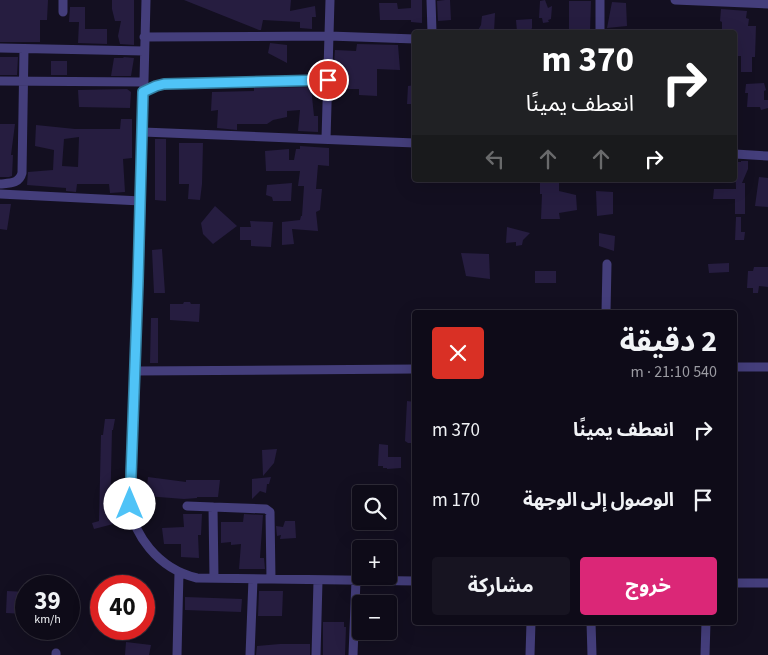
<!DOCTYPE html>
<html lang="ar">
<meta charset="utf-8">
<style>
:root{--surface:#0e0b18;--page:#171421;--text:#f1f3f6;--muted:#9b9ba2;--line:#2e2b37;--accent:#db2777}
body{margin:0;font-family:"Source Sans 3","Noto Sans Arabic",sans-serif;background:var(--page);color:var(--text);direction:rtl;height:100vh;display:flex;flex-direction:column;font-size:19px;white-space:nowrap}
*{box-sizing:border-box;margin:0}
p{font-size:16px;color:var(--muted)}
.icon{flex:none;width:28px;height:28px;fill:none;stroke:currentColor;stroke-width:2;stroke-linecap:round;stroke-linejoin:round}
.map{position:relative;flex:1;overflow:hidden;direction:ltr}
.side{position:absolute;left:412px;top:310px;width:325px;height:315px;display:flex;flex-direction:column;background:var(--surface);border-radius:5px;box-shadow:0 5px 20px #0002,0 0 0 1px var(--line);direction:rtl}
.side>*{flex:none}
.top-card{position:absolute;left:412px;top:30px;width:325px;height:152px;border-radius:5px;box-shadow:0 5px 20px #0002,0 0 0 1px var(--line);direction:rtl;background:#202124;color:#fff;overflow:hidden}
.tools{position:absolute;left:352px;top:485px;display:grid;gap:10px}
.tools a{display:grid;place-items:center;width:45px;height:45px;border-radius:5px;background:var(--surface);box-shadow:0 5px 20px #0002,0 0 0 1px var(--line);font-size:25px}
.speed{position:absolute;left:15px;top:575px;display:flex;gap:10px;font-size:25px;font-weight:700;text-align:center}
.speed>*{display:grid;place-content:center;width:65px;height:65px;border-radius:50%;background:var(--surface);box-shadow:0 5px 20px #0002,0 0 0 1px var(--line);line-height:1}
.speed small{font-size:12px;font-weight:400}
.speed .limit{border:8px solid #d22;background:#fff;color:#111}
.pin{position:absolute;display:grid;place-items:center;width:42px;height:42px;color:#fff;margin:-21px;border:2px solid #fff;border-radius:50%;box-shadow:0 1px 5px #0007}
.me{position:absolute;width:55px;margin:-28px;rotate:0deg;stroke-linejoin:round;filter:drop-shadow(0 0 4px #0008)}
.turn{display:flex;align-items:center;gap:18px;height:105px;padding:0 20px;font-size:22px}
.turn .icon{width:65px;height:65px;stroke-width:2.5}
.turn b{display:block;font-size:35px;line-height:42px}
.lanes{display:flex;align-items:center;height:48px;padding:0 20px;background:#0003;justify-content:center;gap:25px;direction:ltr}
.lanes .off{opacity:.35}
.round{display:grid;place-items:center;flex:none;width:52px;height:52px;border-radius:5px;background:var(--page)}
.summary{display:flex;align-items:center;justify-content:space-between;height:85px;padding:0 20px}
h1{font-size:30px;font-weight:700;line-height:38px}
.primary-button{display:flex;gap:10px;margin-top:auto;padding:10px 20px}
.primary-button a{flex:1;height:58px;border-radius:5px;background:var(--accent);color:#fff;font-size:20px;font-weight:700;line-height:58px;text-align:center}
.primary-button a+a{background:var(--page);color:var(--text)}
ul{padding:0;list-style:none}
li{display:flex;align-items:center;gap:15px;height:70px;padding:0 20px}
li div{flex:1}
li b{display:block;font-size:19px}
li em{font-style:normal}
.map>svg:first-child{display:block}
.building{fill:#261d40;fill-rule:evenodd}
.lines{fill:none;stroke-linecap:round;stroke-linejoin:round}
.minor{stroke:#443e7b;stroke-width:9}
.route-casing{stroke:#337fa1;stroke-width:12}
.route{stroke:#4fc3f7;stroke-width:9}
</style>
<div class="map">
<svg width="768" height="655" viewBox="0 0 768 655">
<rect width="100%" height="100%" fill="#130f20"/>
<path class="building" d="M0 0H48L47 20H40V42H0Z
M112 0H134V45L120 44 118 36 121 21H115L112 9Z
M184 0H291L290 11 315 6 316 17H312V29L300 28V22L263 20 261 30H259Z
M411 0H422V23L411 22V20H380L379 3H397L398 9 411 8Z
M445 0H450L451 20 438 21 437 1Z
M545 0 548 8 552 6 551 19 548 20 549 22 543 23 542 18H539L540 1Z
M569 1H591L590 32H569Z
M612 2 626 3 627 26 607 28Z
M70 7H85V29H107V44L78 43 79 22H69Z
M721 9 747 11 746 18 749 19 748 26H756L755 57H752V72H741V56H735V32H722V22L720 21Z
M495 13 494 32H477L481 25 482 16Z
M532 19V28L530 32H517L516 20Z
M270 43 287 45V63L268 53Z
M357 44 398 45 400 70 377 69V96L359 95V89H343L342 94 334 93V75H338L340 63H334L335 50 356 51Z
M0 57H18L17 75H0Z
M123 57 134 58 131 76H111L114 58H124Z
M51 61H67V75H51Z
M764 83 766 90 764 91V100H768V108L761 110 760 107H747L748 93H745L746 84Z
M415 85V104H407L408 86Z
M311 87 314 116H318V132L298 131 300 110 287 111V117L273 120 267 124H237V130L217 128 218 110 211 111 212 92 254 91V88Z
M127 89 131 92 130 108 79 107 78 90Z
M121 119H132V158L123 159 125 192 110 193 109 184H77L76 192 66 191V188L27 185 28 172 53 170 54 150 35 146 36 125 75 129H120ZM79 137 78 167 62 166 64 139Z
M0 124H15L11 155H13L12 176 9 177H0Z
M155 139H166V201L155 200Z
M179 143H203L202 184 200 200 188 199 189 184H179Z
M300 146 329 148V166L318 165 316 189H322L320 210 316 212 318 231 292 229 294 244 282 245V222L300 220 301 216H302L304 186H298L300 171H266L265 151 289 149V160H294L296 149H300Z
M741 161H748V169L742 183H745V214H735V199H713L714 189H736L735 162H741Z
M759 177 768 178V207L755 206Z
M540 180H559V191L576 195 577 210 559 213 560 219H541L542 194H540Z
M292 183 291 201H273L272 197 266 195 267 185Z
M596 191 613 192V214L597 216Z
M0 204H11L7 230 0 229Z
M215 206 237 226 213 244 203 234 201 223Z
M736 217H741V232H745L744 240H735Z
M250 221 273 222 271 247 251 246V240H240V227H251Z
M507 227 530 233 523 240 522 245 516 246V242L506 243Z
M599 233 615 236 614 251 599 246Z
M162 249 165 293H154L152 250Z
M461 253 489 254 490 279 466 276Z
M729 263V272L709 273 708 264Z
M754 267H768V287L759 286 758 293H753V288H747L748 271H753Z
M535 271H556V283H535Z
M184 302H190L191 304H200L199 322 170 320V304H183Z
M151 318H158V363H150Z
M407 401 415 402V443H408L405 441Z
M105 419H115L113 430H112L110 518 115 516 117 523 94 529 92 523 99 521 101 435H103Z
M379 444 388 445V457H401V468L387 469V468H383V466H378Z
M277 449 274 463 263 476 262 450Z
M148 477 186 482V480H220L218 497H197V498L184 499 146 496Z
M271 477 269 484H267L266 493 260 491 252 499V479Z
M183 514H202L201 535H198L199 558 181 557V544H164L162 528 184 527Z
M244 514 263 515 260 558H264L265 569H239L241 544 231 545V542L221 543V522H243Z
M285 521H295L296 538 280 539 281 535 277 536 276 526 283 527Z
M7 591 26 592V614L6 613Z
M259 591H283L282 616H258Z
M185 597 242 599 241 612 185 610Z
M323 622H344V627H346L345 655H323Z
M126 642 151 645 149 655H125Z
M280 644H310V655H256L257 646Z"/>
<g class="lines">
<path class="minor" d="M146 0 139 281 129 497C131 535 159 569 197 578L415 581
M431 0 432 32
M675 0 768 4
M63 12V0
M600 32V0
M144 37 329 36 415 39
M0 48 144 51
M0 81 144 82
M143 92 156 86 164 84 327 80
M143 132 415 143
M326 139 330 0
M735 154 768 156
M0 184C10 183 19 184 22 173L24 49
M0 194 141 201
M606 312 607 264
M735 367H768
M135 371 415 369
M187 506 213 507
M214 578 213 507 266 509 270 512 271 579
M735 583H768
M591 622 592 655
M56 655V653
M177 655 179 572
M250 655 253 579
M316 655 318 581
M353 655 356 580
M530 655 531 622
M705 655 706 622"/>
</g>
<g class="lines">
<defs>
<path id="route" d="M130 504 138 281 143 92 156 86 164 84 328 80"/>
</defs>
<use href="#route" class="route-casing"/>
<use href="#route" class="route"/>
</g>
</svg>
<div class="tools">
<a><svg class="icon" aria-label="search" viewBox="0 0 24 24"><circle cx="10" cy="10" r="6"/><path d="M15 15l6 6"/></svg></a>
<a>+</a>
<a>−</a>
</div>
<div class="speed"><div>39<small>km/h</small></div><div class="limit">40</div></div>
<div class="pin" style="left:328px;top:80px;background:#d93025"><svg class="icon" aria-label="arrive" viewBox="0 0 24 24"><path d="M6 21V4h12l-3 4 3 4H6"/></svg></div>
<svg class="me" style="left:130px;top:504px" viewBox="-20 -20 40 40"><circle r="19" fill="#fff"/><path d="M0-13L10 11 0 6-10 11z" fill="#4fc3f7"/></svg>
<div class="top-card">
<div class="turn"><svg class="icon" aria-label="right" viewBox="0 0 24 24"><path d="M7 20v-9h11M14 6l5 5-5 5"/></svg><div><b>370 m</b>انعطف يمينًا</div></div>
<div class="lanes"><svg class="icon off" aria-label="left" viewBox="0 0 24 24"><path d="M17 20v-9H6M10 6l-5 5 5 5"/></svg><svg class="icon off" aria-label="ahead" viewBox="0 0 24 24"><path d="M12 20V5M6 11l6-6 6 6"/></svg><svg class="icon off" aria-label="ahead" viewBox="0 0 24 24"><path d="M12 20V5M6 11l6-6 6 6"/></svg><svg class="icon" aria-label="right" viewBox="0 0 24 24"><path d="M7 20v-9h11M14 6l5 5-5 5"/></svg></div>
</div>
<section class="side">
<div class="summary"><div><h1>2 دقيقة</h1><p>540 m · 21:10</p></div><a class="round" style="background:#d93025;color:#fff"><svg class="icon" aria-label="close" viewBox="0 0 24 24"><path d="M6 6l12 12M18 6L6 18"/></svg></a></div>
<ul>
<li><svg class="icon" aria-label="right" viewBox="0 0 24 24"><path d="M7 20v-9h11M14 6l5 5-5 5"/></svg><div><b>انعطف يمينًا</b></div><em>370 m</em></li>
<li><svg class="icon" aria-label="arrive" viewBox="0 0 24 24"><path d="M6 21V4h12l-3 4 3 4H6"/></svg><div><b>الوصول إلى الوجهة</b></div><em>170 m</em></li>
</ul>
<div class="primary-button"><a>خروج</a><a>مشاركة</a></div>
</section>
</div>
